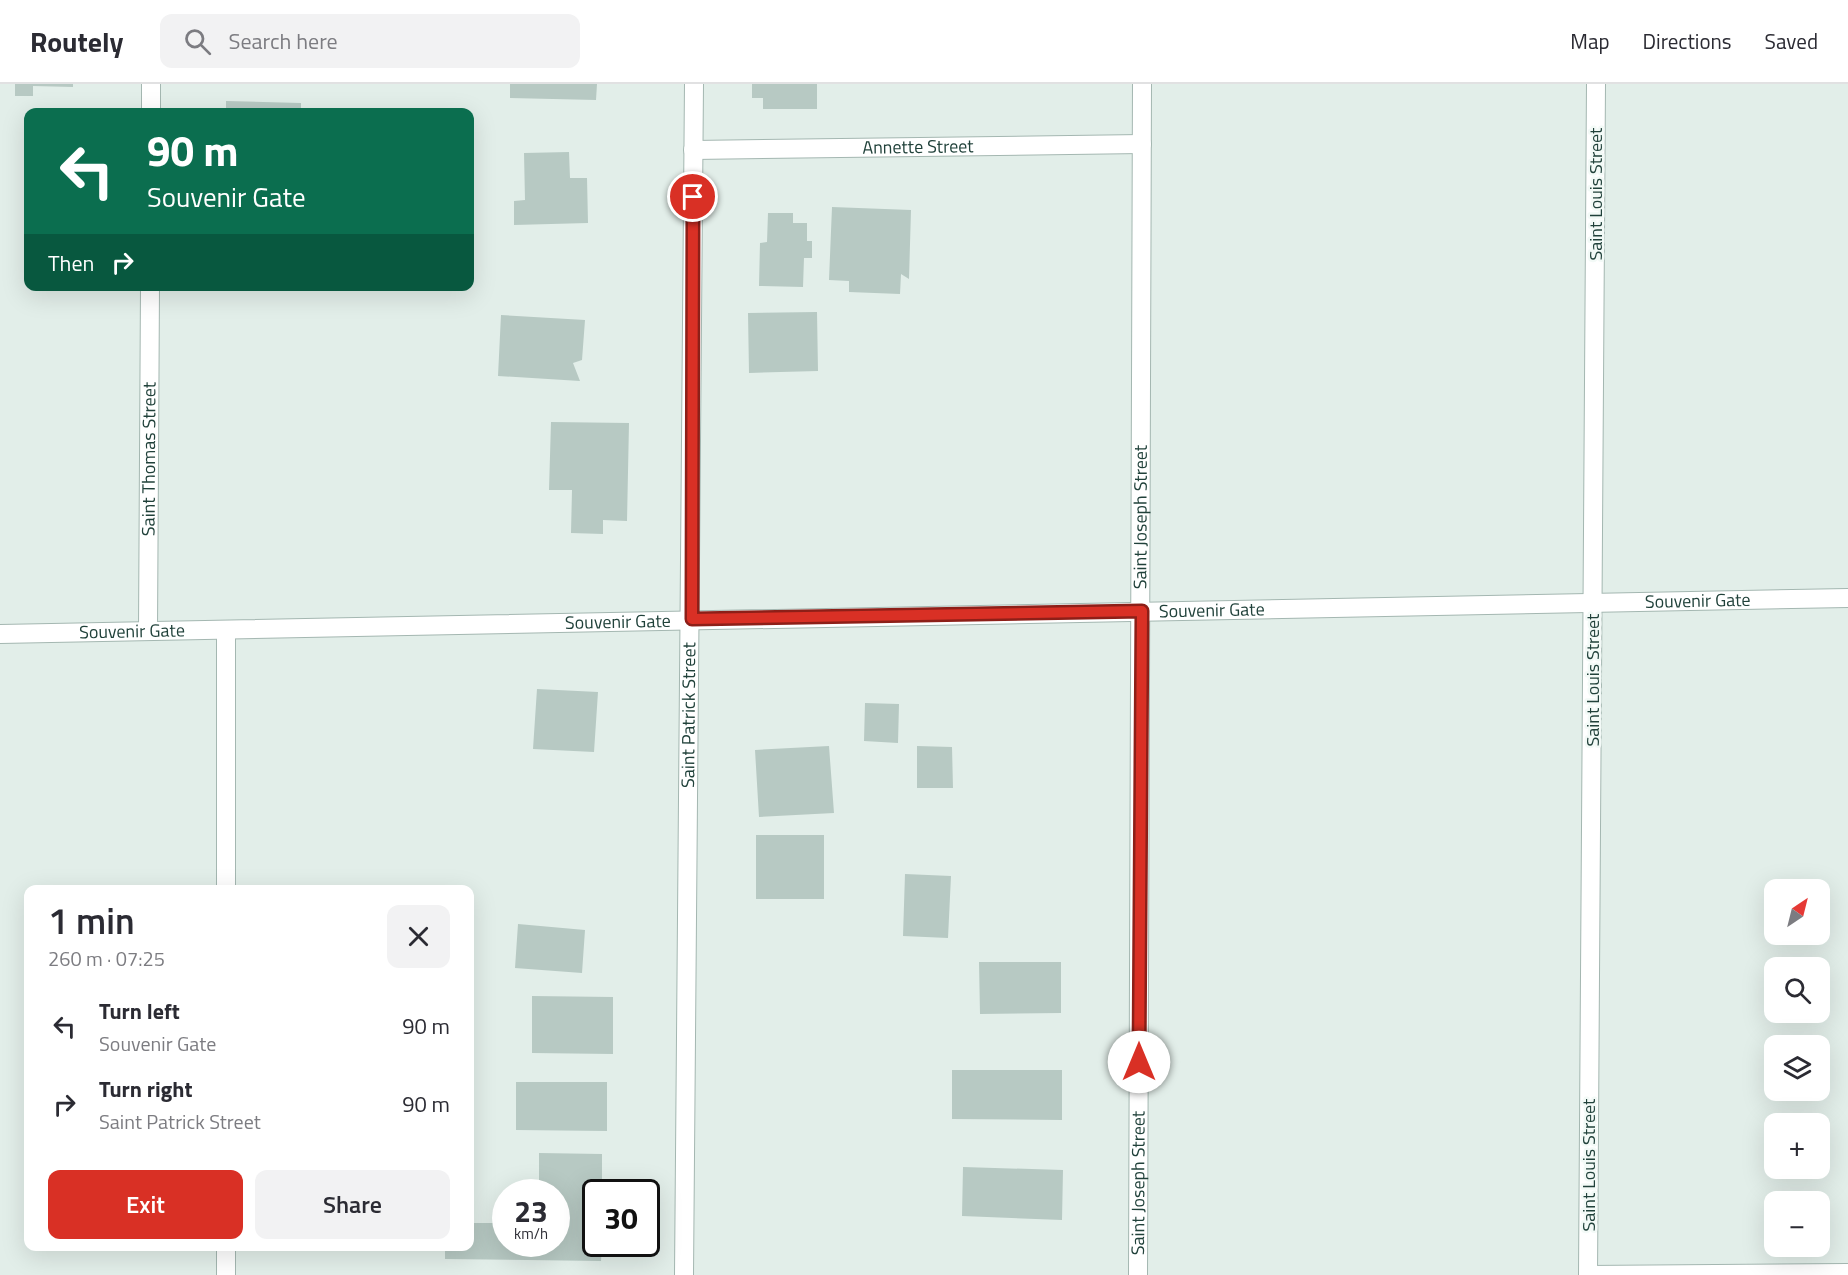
<!DOCTYPE html>
<meta charset="utf-8">
<style>
:root{--surface:#fff;--page:#f2f2f3;--text:#2b2b33;--muted:#7c7c81;--line:#e1e1e2;--accent:#d93025}
body{margin:0;font-family:"Titillium Web",sans-serif;background:var(--page);color:var(--text);height:100vh;display:flex;flex-direction:column;font-size:22px;white-space:nowrap}
*{box-sizing:border-box;margin:0}
p{font-size:20px;color:var(--muted)}
.icon{flex:none;width:33px;height:33px;fill:none;stroke:currentColor;stroke-width:2;stroke-linecap:round;stroke-linejoin:round}
.map{position:relative;flex:1;overflow:hidden}
.panel{position:absolute;left:24px;top:801px;width:450px;height:366px;display:flex;flex-direction:column;background:var(--surface);border-radius:12px;box-shadow:0 6px 24px #0002}
.panel>*{flex:none}
.guide{position:absolute;left:24px;top:24px;width:450px;height:183px;border-radius:12px;box-shadow:0 6px 24px #0002;background:#0b6e4f;color:#fff;overflow:hidden}
.needle{width:39px;rotate:35deg}
.fabs{position:absolute;left:1764px;top:795px;display:grid;gap:12px}
.fabs a{display:grid;place-items:center;width:66px;height:66px;border-radius:12px;background:var(--surface);box-shadow:0 6px 24px #0002;font-size:30px}
.speed{position:absolute;left:492px;top:1095px;display:flex;gap:12px;font-size:30px;font-weight:700;text-align:center}
.speed>*{display:grid;place-content:center;width:78px;height:78px;border-radius:50%;background:var(--surface);box-shadow:0 6px 24px #0002;line-height:1}
.speed small{font-size:15px;font-weight:400}
.speed .limit{border:3px solid #111;border-radius:9px;background:#fff;color:#111}
.pin{position:absolute;display:grid;place-items:center;width:51px;height:51px;color:#fff;margin:-26px;border:3px solid #fff;border-radius:50%;box-shadow:0 2px 6px #0007}
.me{position:absolute;width:66px;margin:-33px;rotate:0deg;stroke-linejoin:round;filter:drop-shadow(0 0 4px #0008)}
.turn{display:flex;align-items:center;gap:21px;height:126px;padding:0 24px;font-size:27px}
.turn .icon{width:78px;height:78px;stroke-width:2.5}
.turn b{display:block;font-size:42px;line-height:51px}
.then{display:flex;align-items:center;height:57px;padding:0 24px;background:#0003;gap:12px;font-size:22px}
.round{display:grid;place-items:center;flex:none;width:63px;height:63px;border-radius:12px;background:var(--page)}
.headline{display:flex;align-items:center;justify-content:space-between;height:102px;padding:0 24px}
h1{font-size:36px;font-weight:600;line-height:45px}
.action{display:flex;gap:12px;margin-top:auto;padding:12px 24px}
.action a{flex:1;height:69px;border-radius:12px;background:var(--accent);color:#fff;font-size:24px;font-weight:600;line-height:69px;text-align:center}
.action a+a{background:var(--page);color:var(--text)}
ul{padding:0;list-style:none}
li{display:flex;align-items:center;gap:18px;height:78px;padding:0 24px}
li div{flex:1}
li b{display:block;font-size:22px}
li em{font-style:normal}
header{display:flex;align-items:center;gap:36px;box-sizing:border-box;height:84px;padding:0 30px;background:var(--surface);border-bottom:2px solid var(--line)}
header strong{font-size:28px}
nav{display:flex;gap:33px;margin-inline-start:auto;font-size:21px}
.search{width:420px;height:54px;background:var(--page);display:flex;align-items:center;gap:15px;box-sizing:border-box;padding:0 21px;border-radius:12px;color:var(--muted);font-size:22px}
.map>svg:first-child{display:block}
.building{fill:#b7c9c3}
.lines{fill:none;stroke-linecap:round;stroke-linejoin:round}
.minor-casing{stroke:#a4b7b1;stroke-width:20}
.minor{stroke:#fff;stroke-width:18}
.route-casing{stroke:#8d1f18;stroke-width:15}
.route{stroke:#d93025;stroke-width:10}
.labels{text-anchor:middle;stroke-width:5;stroke-linejoin:round;paint-order:stroke}
.street-label{font-size:18px;fill:#20413a;stroke:#f3faf7}
</style>
<header>
<strong>Routely</strong>
<div class="search"><svg class="icon" aria-label="search" viewBox="0 0 24 24"><circle cx="10" cy="10" r="6"/><path d="M15 15l6 6"/></svg>Search here</div>
<nav><a>Map</a><a>Directions</a><a>Saved</a></nav>
</header>
<div class="map">
<svg width="1848" height="1191" viewBox="0 0 1848 1191">
<rect width="100%" height="100%" fill="#e2eee9"/>
<path class="building" d="M15 0H73V3L33 2V12H15Z
M510 0H597L596 16 510 14Z
M752 0H817V25H763V14H752Z
M226 17 301 19V28H226Z
M569 68 570 94H587L588 139 514 141V117L525 116 524 69Z
M832 123 911 126 909 195 901 190 900 210 849 208V197L829 196Z
M768 129H793V139H807V157H812V174H804L803 203 759 202 760 159 767 158Z
M817 228 818 287 749 289 748 229Z
M501 231 585 236 582 276 573 279 580 297 498 292Z
M551 338 629 339 627 437 603 436V450L571 449 572 406H549Z
M537 605 598 608 594 668 533 665Z
M865 619 899 620 898 659 864 657Z
M829 662 834 729 759 733 755 666Z
M917 662 952 663 953 704H917Z
M756 751H824V815H756Z
M905 790 951 792 948 854 903 852Z
M518 840 585 846 582 889 515 884Z
M979 878H1061V929L980 930Z
M532 912 613 913V970L532 969Z
M952 986H1062V1036L952 1035Z
M516 998H607V1047L516 1046Z
M539 1069 602 1070V1108H596V1160H602L601 1177 445 1175V1162H470V1139H506V1160H556V1108H539Z
M963 1083 1063 1086 1062 1136 962 1132Z"/>
<g class="lines">
<defs>
<g id="minor">
<path d="M1596 0 1588 1191 1848 1189"/>
<path d="M151 28V0"/>
<path id="s1" d="M693 66 1142 60"/>
<path id="s2" d="M148 547 150 202"/>
<path id="s3" d="M0 550 1848 514"/>
<path d="M226 806V546"/>
<path d="M226 1191V1162"/>
<path id="s4" d="M684 1191 694 0"/>
<path id="s5" d="M1138 1191 1142 0"/>
</g>
</defs>
<use href="#minor" class="minor-casing"/>
<use href="#minor" class="minor"/>
</g>
<g class="lines">
<defs>
<path id="route" d="M693 113 692 535 1142 527 1139 978"/>
</defs>
<use href="#route" class="route-casing"/>
<use href="#route" class="route"/>
</g>
<g class="labels">
<g class="street-label">
<text dy="6" stroke="none"><textPath href="#s1" startOffset="225">Annette Street</textPath></text>
<text transform="translate(1596 110) rotate(-90)" y="6">Saint Louis Street</text>
<text dy="6" stroke="none"><textPath href="#s2" startOffset="172">Saint Thomas Street</textPath></text>
<text dy="6" stroke="none"><textPath href="#s5" startOffset="758">Saint Joseph Street</textPath></text>
<text dy="6" stroke="none"><textPath href="#s3" startOffset="1698">Souvenir Gate</textPath></text>
<text dy="6" stroke="none"><textPath href="#s3" startOffset="1212">Souvenir Gate</textPath></text>
<text dy="6" stroke="none"><textPath href="#s3" startOffset="618">Souvenir Gate</textPath></text>
<text dy="6" stroke="none"><textPath href="#s3" startOffset="132">Souvenir Gate</textPath></text>
<text transform="translate(1593 596) rotate(-90)" y="6">Saint Louis Street</text>
<text dy="6" stroke="none"><textPath href="#s4" startOffset="560">Saint Patrick Street</textPath></text>
<text transform="translate(1589 1081) rotate(-90)" y="6">Saint Louis Street</text>
<text dy="6" stroke="none"><textPath href="#s5" startOffset="92">Saint Joseph Street</textPath></text>
</g>
</g>
</svg>
<div class="fabs">
<a><svg class="needle" viewBox="-14 -14 28 28"><path d="M0-13l5 13h-10z" fill="#e53935"/><path d="M0 13l5-13h-10z" fill="#7c7c81"/></svg></a>
<a><svg class="icon" aria-label="search" viewBox="0 0 24 24"><circle cx="10" cy="10" r="6"/><path d="M15 15l6 6"/></svg></a>
<a><svg class="icon" aria-label="layers" viewBox="0 0 24 24"><path d="M12 4l9 5-9 5-9-5zM3 14l9 5 9-5"/></svg></a>
<a>+</a>
<a>−</a>
</div>
<div class="speed"><div>23<small>km/h</small></div><div class="limit">30</div></div>
<div class="pin" style="left:693px;top:113px;background:#d93025"><svg class="icon" aria-label="arrive" viewBox="0 0 24 24"><path d="M6 21V4h12l-3 4 3 4H6"/></svg></div>
<svg class="me" style="left:1139px;top:978px" viewBox="-20 -20 40 40"><circle r="19" fill="#fff"/><path d="M0-13L10 11 0 6-10 11z" fill="#d93025"/></svg>
<div class="guide">
<div class="turn"><svg class="icon" aria-label="left" viewBox="0 0 24 24"><path d="M17 20v-9H6M10 6l-5 5 5 5"/></svg><div><b>90 m</b>Souvenir Gate</div></div>
<div class="then">Then<svg class="icon" aria-label="right" viewBox="0 0 24 24"><path d="M7 20v-9h11M14 6l5 5-5 5"/></svg></div>
</div>
<section class="panel">
<div class="headline"><div><h1>1 min</h1><p>260 m · 07:25</p></div><a class="round"><svg class="icon" aria-label="close" viewBox="0 0 24 24"><path d="M6 6l12 12M18 6L6 18"/></svg></a></div>
<ul>
<li><svg class="icon" aria-label="left" viewBox="0 0 24 24"><path d="M17 20v-9H6M10 6l-5 5 5 5"/></svg><div><b>Turn left</b><p>Souvenir Gate</p></div><em>90 m</em></li>
<li><svg class="icon" aria-label="right" viewBox="0 0 24 24"><path d="M7 20v-9h11M14 6l5 5-5 5"/></svg><div><b>Turn right</b><p>Saint Patrick Street</p></div><em>90 m</em></li>
</ul>
<div class="action"><a>Exit</a><a>Share</a></div>
</section>
</div>
